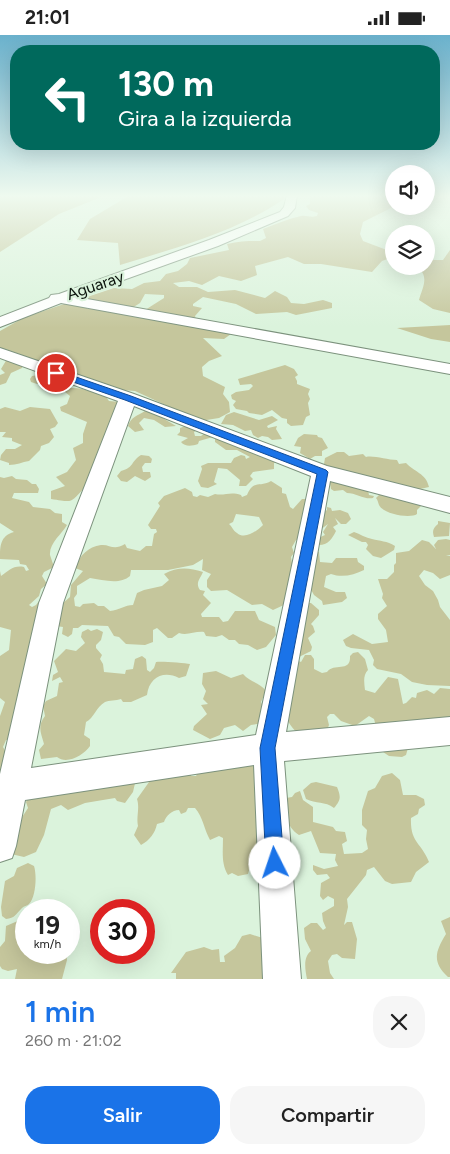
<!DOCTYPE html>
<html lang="es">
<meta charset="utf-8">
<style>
:root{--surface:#fff;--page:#f6f6f6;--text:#222;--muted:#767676;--accent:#1a73e8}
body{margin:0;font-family:Figtree,sans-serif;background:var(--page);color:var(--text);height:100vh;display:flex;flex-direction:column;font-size:19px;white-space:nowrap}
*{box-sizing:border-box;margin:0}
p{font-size:16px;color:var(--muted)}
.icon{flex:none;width:28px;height:28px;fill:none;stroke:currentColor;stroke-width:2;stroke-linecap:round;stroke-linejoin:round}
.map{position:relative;height:944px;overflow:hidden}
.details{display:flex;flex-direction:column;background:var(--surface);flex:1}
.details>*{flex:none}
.banner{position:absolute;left:10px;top:10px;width:430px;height:105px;border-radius:20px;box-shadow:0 5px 20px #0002;background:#00695c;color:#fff;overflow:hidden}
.tools{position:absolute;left:385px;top:130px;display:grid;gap:10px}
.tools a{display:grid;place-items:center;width:50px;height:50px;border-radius:50%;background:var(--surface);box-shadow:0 5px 20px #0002;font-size:25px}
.speed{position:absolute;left:15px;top:864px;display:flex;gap:10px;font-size:25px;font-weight:700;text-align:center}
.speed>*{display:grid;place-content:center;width:65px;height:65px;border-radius:50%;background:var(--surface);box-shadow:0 5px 20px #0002;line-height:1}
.speed small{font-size:12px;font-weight:400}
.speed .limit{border:8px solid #d22;background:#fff;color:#111}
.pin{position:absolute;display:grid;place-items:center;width:42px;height:42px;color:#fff;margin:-21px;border:2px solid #fff;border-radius:50%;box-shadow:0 1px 5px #0007}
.me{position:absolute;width:55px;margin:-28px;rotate:356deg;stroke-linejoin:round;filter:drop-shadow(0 0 4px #0008)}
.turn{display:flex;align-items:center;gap:18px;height:105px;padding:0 25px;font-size:22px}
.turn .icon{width:65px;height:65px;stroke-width:2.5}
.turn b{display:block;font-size:35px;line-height:42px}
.round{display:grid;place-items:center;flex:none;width:52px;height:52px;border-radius:20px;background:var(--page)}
.head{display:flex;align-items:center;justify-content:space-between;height:85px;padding:0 25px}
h1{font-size:30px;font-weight:600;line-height:38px;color:var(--accent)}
.primary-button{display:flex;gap:10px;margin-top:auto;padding:10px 25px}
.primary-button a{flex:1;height:58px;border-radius:20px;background:var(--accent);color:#fff;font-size:20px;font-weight:600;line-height:58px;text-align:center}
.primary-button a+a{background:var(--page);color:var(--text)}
.status{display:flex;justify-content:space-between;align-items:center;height:35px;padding:0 25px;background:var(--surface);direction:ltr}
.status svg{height:14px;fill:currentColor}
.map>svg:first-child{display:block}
.green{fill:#c5c69c;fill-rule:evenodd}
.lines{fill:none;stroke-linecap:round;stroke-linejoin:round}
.street-casing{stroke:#7c927d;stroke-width:2}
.street{fill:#fff;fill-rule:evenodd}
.route{fill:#1a73e8;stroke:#114b97}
.labels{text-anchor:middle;stroke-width:4.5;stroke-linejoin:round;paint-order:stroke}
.far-street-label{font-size:16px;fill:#0b130c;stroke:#dbf3dc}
</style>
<div class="status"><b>21:01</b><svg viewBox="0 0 49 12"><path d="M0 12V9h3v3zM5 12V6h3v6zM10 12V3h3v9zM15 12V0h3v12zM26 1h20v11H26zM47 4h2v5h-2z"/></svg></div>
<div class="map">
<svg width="450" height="944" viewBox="0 0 450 944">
<rect width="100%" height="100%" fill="#dbf3dc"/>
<path class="green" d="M0 160H106L59 179 0 217Z
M130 160H285L284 164C234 198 178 212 120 230L118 208 77 205 90 184Z
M310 160H394L395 171 363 187 360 199 363 206 392 217 390 223 382 226 372 237 321 229H304L288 222 255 231 257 240 241 246 219 241 202 250 189 246 173 248 179 252H197L208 257 235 255 265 263 275 256 287 262 291 268 304 269 323 265 332 268V273L296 280 287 277 256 279 236 269 203 262 193 269V271L202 273 195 281 196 284 145 275 164 263V260L145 259 140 268 132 273 84 263 114 253 132 254 144 248 160 246 166 239 178 236 187 229 190 223 229 215 227 209C239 206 249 206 260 206L266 203 263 194C276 189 288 184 301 181 307 180 310 183 317 181L318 178 309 175 306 171 310 169Z
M450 215V278L433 274 419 265C423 251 430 241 416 231H426V222L434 225H443Z
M67 268C72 272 81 270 87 272V274L91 273 231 299 224 304 203 303 222 321 209 326 202 332 203 341 225 352 223 359 229 367 230 377 219 383 200 386 135 356 122 355 113 351 98 350 68 334H61L5 314 0 324V296L23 283Z
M450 290V307L431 304 397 293Z
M7 324 23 329 22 333 11 338 6 348 0 350V340L5 338 1 334Z
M285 330 294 334 298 340 295 342 297 346V349L310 354 308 359 310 364 308 368 310 380 306 382 303 390 291 391 287 388V384L282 383 272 375 262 380 249 378 247 376 236 374 233 370 236 366 232 364 231 360 236 357 249 355 253 351 251 349 240 350 238 344Z
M46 339 50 342 71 348 70 349 71 353C83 352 92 358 104 359L109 366 120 367 84 453C70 469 73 467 51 464V456L65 451 56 442 67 437 76 425 73 413 83 408V399L87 387 61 376 60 372 67 369 70 361 65 357V355H53L45 346 37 349 31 347 30 344 32 341Z
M5 372 20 376 30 372 50 374 58 388 55 392 50 394 54 402 49 408 41 411 40 415 29 426C22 427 17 430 9 430V428L0 425 1 420 6 414H15L22 410 12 406V403L2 402 6 397H0V374Z
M145 376 156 379 176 391 165 392 154 385 144 383 139 388 144 395 135 397 128 391C131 382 137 381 145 376Z
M234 377 259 385 272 381 278 385 267 391 268 393 277 391 276 394 282 404 272 405 268 402 262 401 258 403 253 400 251 395 245 396 233 390 221 389 226 380Z
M188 390 197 395 194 397 195 401H201L207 397 213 402 199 406 198 409C192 411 185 412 181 407L188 403 177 400 180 397V393Z
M304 399 317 400 318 402 322 403 328 413 322 416V421H315L310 424 300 418 301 412 294 411 298 403Z
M220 401 278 427 274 428V434L253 437 250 441 253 444 246 451H239L240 445 227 434 218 433 214 447 217 449 208 453 201 452 198 446 202 434 201 431 208 428H231L234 423 241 420 245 421 246 424 250 422 237 415H226L215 407V404Z
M337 417H344L349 421 363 419 366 422C373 420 387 425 397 425L399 429 406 428C414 437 426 438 429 452L420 454V457L329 435 324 429 325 423Z
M141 420 149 421 152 424 151 428H145L142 432 143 437H150L151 442 145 446 135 441 127 447 121 446 117 441 121 436C135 432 130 427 141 420Z
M12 441 16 444 27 445 32 449H36L39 454 38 458H14L12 463 29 467 33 472 50 474 55 478 62 479V487L67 490C62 499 49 508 50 520 51 523 53 529 54 532L44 537 42 541 47 549 41 554 39 561 29 570 32 572 36 570 39 566 45 565 12 704 6 705 3 712 7 719 0 748V681L5 667 0 663V621L9 615 11 595 0 592V536L1 541C9 536 13 530 24 532L26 536 29 535 26 530 20 529 19 525 0 524C0 511 0 501 14 497L0 488V442L4 443Z
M332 444 368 455 369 460 374 461 373 463C365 465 356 458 347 458L343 455 334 456 331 454 330 448Z
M271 446 282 453V458L286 459 290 472 293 474 302 464H313L307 502 296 505 292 512 294 518 291 522 292 528 296 530 286 569 273 575 262 569 252 570 227 555 211 556 207 552V545L211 539 202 535 203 524 193 530 168 535H131L130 541C120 550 103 545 90 543L77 551V559L74 563 75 571 80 572 83 569 94 568 98 571H104L110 576C119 575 125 570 133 570L137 558 144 555 162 551 169 545 164 539C177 532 188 532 203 537 200 544 195 548 200 555L205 556 203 560 211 568 201 579 202 582H219L223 587 228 586 235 576H255L259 585 275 592 276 600 266 612 257 615 248 610 239 609 235 605H229L222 600 216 602 206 601 204 597C195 596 187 601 179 598L172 603H168L157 593 153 595V607L145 610 126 609 119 602 114 601 108 591 82 590 78 593H73L72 599 68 602 62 599 63 592 56 591 63 568 70 562 71 550 83 536 75 533C80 520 88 512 101 510 110 509 113 516 125 509L127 513 140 516 146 511H152L154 499 157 497 156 494H151L148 490 160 471 158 468 164 461 185 453 192 457 193 461 197 462 200 460 208 462 215 459C225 461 230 456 241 460L242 462 247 460C254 444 259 453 271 446ZM236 479 259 482 263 490C257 496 245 505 237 498 233 496 232 491 229 489L233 487Z
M381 458 418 468 421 471 417 475V479C410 484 383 479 379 470 378 468 378 465 376 463Z
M327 472 331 473 332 476 340 475 348 478 351 484 346 489H341L335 483 338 489 333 492 336 496C332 504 328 510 319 510L314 505 325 500 323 497 328 489 320 495 323 478 327 475Z
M438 486 450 488 449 501 434 502C432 496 433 493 438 489Z
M354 497C360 499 366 503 372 504 380 506 387 506 395 511L394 515 381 523 373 521 366 514 368 510 366 507H362L348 500Z
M446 504 450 505V520H446L450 521V540L440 544 433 538 424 535 419 541 425 550 433 556 438 565 440 572 450 585V651L427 650 412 647 401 639 377 634 373 630 374 625 369 615 351 613 346 611 343 605 353 599 372 609 388 607 386 595 378 584V579L387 571 382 563 383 559 378 544H387L394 537V530L396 528V518L409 516 422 505 429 507 436 514 434 510 438 505Z
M313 515 319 517 320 527 332 528 336 523H357L358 527 364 531V535C354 540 342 543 331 539L326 541 324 552 336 557H345L347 563 342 567 323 570 322 566 314 560 309 551Z
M304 568H311L319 575V580L311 589 313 591 315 597 308 603 312 612 311 616 299 622Z
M88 594 91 596 97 594 103 597 101 605 96 610V613L102 620 100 624 103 629 104 637 125 639 126 635 133 634 135 624 142 621 146 624 147 635 150 637 154 633 156 627C160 626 185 628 190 629L186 641 179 643C164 635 149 642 147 660L131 667H123L121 664C116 666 109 665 105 667 96 672 94 683 86 687L84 700 90 704V711C84 720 67 730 57 722L41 724 39 715 44 709C41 698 37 691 45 681L43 671 46 666 57 661 59 648 63 647 60 642 52 646 53 640 58 637 54 626 66 614 76 616 85 608 81 602 82 597Z
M358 617 365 624 368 635C363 640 364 647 365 655L375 658 388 642 398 644 403 669 406 668 412 662 416 663 417 658 427 655 434 659 440 653 450 654V687L411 702 406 720 402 722 389 721 383 717 374 684 369 681 355 691 341 686 334 679H330L327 682 329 690 326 698H298C290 693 285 679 280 672L296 625 301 627 305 620H311L314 624V634L322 638 327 637C334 627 351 638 350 621L353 618Z
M216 636 231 643 243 639C250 647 260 648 266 656L261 667 263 672V688L251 690 243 696 235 690 224 693 220 700 210 704 193 695 194 691 207 679 201 670 208 669 203 664 206 656 202 649 203 638Z
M253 730 259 734 260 812 251 815 253 820 248 839 238 841 232 838 228 840C221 829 223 816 223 803L219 801 210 805C204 794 203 782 195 773H188L186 777 181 779 179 775C172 775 166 781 164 787L157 789C155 798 150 805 141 810L134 800 138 791C136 782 140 773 137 764L154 740 191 737V741H196L201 733Z
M392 738 400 745 403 760H416L424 764 425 770 419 774 418 779 411 783C410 808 421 807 429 827L416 837 411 847 392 849 385 846 374 832 367 835 366 840 347 864 348 872 344 890 347 887H352L357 904 355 924 342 923 337 919 332 920 328 926 330 938 334 944H307C305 934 303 922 311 916L305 904 304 893 311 888H317L323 895 326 893 323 886 322 878 334 871V864L328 861 323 865 320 861 321 848 330 843 327 839 317 840 313 835V830L324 834 338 831 335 825 336 819 320 818 311 796 299 800C285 791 287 779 286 763L292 762 295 758 300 756 303 765 313 772V787L333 792 336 796 345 797 347 806 342 809 344 819 362 818 368 814 366 804 367 795 362 790V775L368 756 375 753 382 741Z
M136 744 133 757 125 768 117 766 115 763 85 768 68 775 61 770 51 774 44 800 36 817 24 822 11 819 19 787 28 773 26 767 31 757Z
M316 747 337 752C341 762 341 765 334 773 325 766 316 769 306 764L303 755 311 748Z
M28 828 34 831C37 840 36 862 29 869 27 871 24 871 22 873 15 880 15 883 6 884L2 881 1 872 5 846 14 841 17 833Z
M26 876V918H66L67 925 62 944H15L17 934 8 936 2 934 0 931V912L5 906 6 891 20 885Z
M450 882V942H448C432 927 435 917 446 899L441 886Z
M250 899 269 905 280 944H176V938H171L186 917 204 912 212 915 219 914 220 927H225L224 921 235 913 242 901Z"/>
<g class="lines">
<defs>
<path id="street" d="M287 160H297L295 173 288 181 218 211 76 262 450 329V339L61 268 0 292V282L49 263 51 260 59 259 209 205 280 177 284 172Z
M0 313 134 359 327 431 450 462V478L330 446 286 697 450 682V710L284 726 301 944H263L254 730 25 765 16 811 12 823 0 827V739L39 568 118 366 0 323ZM134 371 311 441 256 700 31 733 63 568Z"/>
</defs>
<use href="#street" class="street-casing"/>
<use href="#street" class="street"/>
</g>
<linearGradient id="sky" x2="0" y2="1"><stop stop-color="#6ab1cc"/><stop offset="0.55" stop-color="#effaef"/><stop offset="1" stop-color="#effaef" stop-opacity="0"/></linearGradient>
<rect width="450" height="293" fill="url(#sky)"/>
<path class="route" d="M56 335 131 361 326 435 328 437 275 713 284 828 281 835 275 837 269 835 266 828 260 713 317 439 125 365 53 340 52 338Z"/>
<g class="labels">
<g class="far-street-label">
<text transform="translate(95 250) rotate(-19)" y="6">Aguaray</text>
</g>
</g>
</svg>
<div class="tools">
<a><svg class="icon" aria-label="sound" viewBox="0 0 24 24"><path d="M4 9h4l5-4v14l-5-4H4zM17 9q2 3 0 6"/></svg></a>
<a><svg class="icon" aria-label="layers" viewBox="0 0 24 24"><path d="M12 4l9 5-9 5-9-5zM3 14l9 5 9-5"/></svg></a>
</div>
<div class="speed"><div>19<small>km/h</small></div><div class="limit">30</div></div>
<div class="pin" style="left:56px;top:338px;background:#d93025"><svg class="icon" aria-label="arrive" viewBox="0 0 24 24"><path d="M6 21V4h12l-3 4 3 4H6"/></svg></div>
<svg class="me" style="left:275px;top:828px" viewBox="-20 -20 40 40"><circle r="19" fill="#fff"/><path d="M0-13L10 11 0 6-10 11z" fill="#1a73e8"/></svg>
<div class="banner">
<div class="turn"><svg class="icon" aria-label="left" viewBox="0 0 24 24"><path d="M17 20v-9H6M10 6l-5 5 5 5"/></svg><div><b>130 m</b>Gira a la izquierda</div></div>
</div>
</div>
<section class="details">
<div class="head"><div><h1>1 min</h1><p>260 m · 21:02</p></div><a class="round"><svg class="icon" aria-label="close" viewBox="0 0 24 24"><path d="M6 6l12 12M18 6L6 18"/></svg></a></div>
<div class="primary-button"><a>Salir</a><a>Compartir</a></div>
</section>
